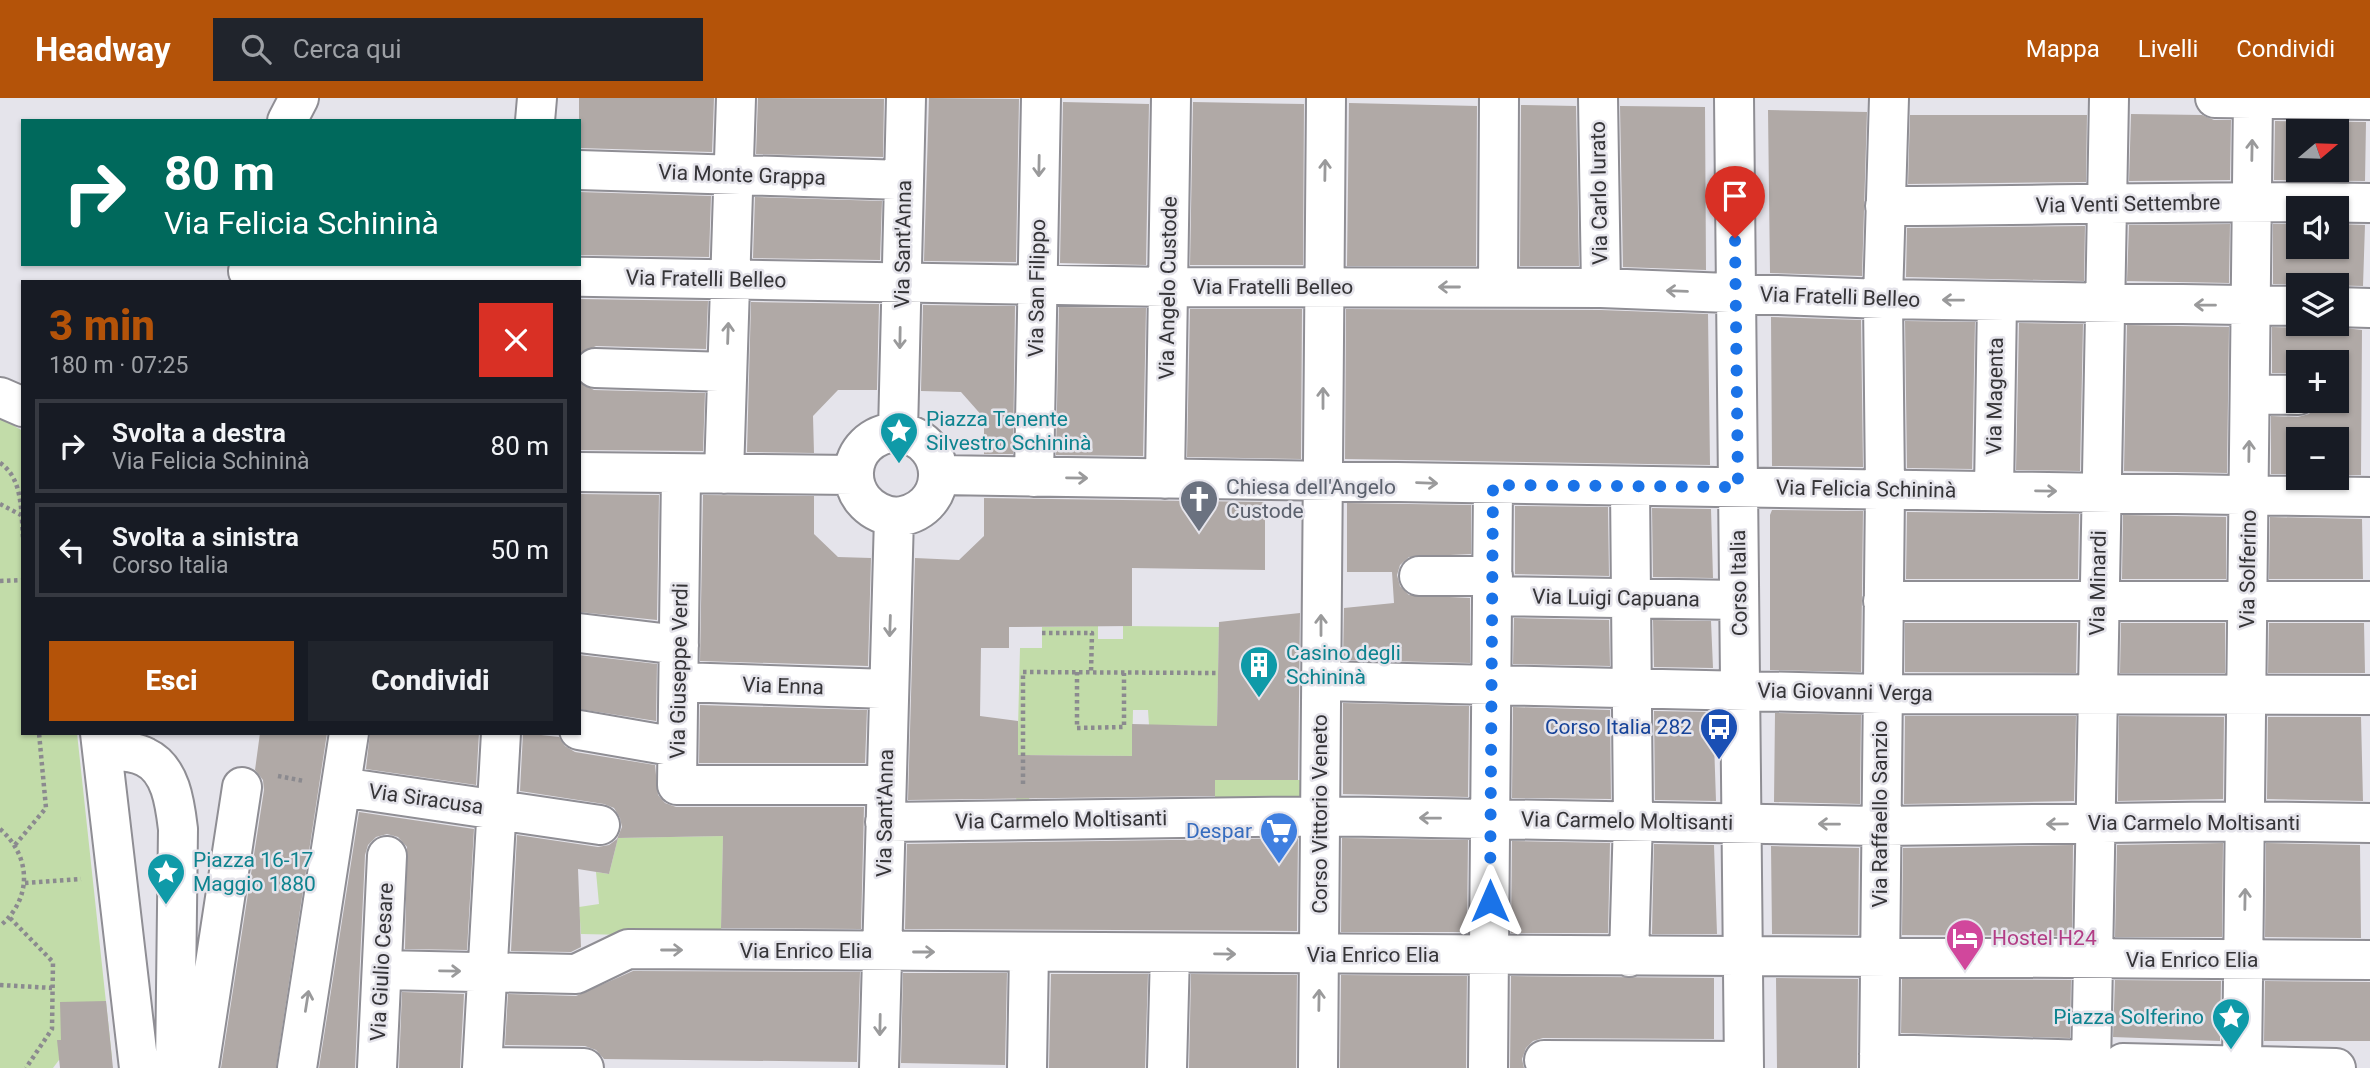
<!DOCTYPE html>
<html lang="it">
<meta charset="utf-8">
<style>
:root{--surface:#171b24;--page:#20242c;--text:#f1f3f6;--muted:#9ea1a6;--line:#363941;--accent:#b45309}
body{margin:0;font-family:Roboto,sans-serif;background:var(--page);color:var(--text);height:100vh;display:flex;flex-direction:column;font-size:26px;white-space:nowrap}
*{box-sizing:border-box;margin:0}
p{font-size:23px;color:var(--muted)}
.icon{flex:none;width:38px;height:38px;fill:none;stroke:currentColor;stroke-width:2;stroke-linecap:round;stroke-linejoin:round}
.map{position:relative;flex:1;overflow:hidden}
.panel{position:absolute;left:21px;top:182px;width:560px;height:455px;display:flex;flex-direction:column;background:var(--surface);border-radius:0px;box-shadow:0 2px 5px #0004}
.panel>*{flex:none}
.guide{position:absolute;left:21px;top:21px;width:560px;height:147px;border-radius:0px;box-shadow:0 2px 5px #0004;background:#00695c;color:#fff;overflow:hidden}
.needle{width:46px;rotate:71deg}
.tools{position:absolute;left:2286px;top:21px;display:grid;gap:14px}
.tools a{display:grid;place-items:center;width:63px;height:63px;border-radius:0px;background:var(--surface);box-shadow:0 2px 5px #0004;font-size:35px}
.pin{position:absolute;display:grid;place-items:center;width:60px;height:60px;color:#fff;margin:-72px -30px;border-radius:50% 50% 50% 0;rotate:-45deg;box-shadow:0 0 7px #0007}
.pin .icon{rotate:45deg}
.me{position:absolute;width:77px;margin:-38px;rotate:0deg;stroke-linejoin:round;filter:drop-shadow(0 0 5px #0008)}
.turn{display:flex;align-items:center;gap:24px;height:147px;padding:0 28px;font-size:32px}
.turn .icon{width:91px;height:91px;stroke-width:2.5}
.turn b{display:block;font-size:49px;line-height:60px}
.round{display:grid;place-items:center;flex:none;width:74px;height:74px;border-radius:0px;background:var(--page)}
.head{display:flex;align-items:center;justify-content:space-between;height:119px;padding:0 28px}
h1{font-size:42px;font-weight:800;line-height:52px;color:var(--accent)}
.primary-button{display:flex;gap:14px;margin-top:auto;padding:14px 28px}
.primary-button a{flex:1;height:80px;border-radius:0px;background:var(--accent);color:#fff;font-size:28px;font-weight:800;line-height:80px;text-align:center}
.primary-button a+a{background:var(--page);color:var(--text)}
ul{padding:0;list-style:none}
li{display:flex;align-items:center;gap:21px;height:94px;margin:0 14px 10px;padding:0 14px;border:4px solid var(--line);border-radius:0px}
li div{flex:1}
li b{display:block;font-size:26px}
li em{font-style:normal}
header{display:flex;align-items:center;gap:42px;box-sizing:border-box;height:98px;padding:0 35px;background:var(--accent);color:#fff}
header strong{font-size:33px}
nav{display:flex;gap:38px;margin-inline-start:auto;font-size:24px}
.search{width:490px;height:63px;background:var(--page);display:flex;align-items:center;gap:18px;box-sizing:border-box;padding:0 24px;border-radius:0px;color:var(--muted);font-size:26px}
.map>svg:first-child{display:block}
.green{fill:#c2dca9}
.building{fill:#b0a9a6;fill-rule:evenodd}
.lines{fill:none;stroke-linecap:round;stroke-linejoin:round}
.minor-casing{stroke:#8f8e94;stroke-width:42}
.path{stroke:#8b8a8f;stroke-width:4.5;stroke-dasharray:3.5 3.5;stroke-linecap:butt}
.minor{stroke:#fff;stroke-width:38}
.oneway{stroke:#9a9a9b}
.route{stroke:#1a73e8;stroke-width:12;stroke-dasharray:0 21.6}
.labels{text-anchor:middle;stroke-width:5;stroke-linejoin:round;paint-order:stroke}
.street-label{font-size:21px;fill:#353437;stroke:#e5e4eb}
.culture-label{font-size:21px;fill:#0d838f;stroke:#e5e4eb;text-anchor:start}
.worship-label{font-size:21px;fill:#5b616d;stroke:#e5e4eb;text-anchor:start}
.transit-label{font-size:21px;fill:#164399;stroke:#e5e4eb;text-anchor:end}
.shop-label{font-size:21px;fill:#366cbe;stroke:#e5e4eb;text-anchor:end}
.hotel-label{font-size:21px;fill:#b23c85;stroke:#e5e4eb;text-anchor:start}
</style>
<header>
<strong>Headway</strong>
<div class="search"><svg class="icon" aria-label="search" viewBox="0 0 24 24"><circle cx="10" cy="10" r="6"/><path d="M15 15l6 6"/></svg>Cerca qui</div>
<nav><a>Mappa</a><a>Livelli</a><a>Condividi</a></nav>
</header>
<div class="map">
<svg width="2370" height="970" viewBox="0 0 2370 970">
<rect width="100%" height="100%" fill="#e5e4eb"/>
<path class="green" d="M0 320 23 333V635H77L112 960 59 962 53 970H0Z
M1098 528V541H1123V528L1219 529 1217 628 1149 627 1148 612H1133L1132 658 1030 657 1029 712H1016L1020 550H1042V529Z
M1215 682H1300V712H1215Z
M723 738 721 839 581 836 579 809 599 806 596 774 609 776 618 740Z"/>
<path class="building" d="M579 0H714L712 54 579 50Z
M758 0 884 1 883 59 756 56Z
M929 0 1019 1 1016 164 924 163Z
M1063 4 1149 6 1146 167 1060 165Z
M1193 4 1304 6 1303 167H1190Z
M1349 5 1477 8 1476 168H1347Z
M1521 7 1576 8 1579 168H1520Z
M1620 8 1705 9 1706 172 1623 169Z
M1768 12 1867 14 1862 178 1770 175Z
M2131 16 2202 17 2214 22H2231L2230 82 2129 83Z
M1910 17H2087L2086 84 1908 86Z
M2275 23 2366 24 2365 83 2274 82ZM2298 33H2336V72H2298Z
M579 94 711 98 709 159 579 157Z
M755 99 882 103 880 162 753 160Z
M2230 126 2229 185 2127 183 2129 127Z
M2273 126H2298V149H2336V126L2365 127 2363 188 2273 186Z
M2085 128 2084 183 1906 179 1907 130Z
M579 201 708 203 706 251 596 248 579 256Z
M751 204 879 206 877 292H838L813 318 814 355 747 354Z
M923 207 1015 208 1013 356H984V320L961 294 921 293Z
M1059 209 1146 210 1143 358 1056 357Z
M1190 211H1302L1301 361 1187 359Z
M1346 211 1601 212 1708 216 1710 367 1345 361Z
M1771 219 1861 222 1863 369 1772 368Z
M1905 223 1975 224 1972 371 1907 370Z
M2019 225 2083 226 2080 373 2016 372Z
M2310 226 2362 232 2361 377H2336V341H2298V376H2271V318L2298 319 2309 316 2318 303H2336V264H2298V275H2272V229L2298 230Z
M2127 227 2229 229 2227 375 2124 373Z
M579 284 594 292 705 295 703 353 579 352Z
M579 396 659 397 657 522 579 514Z
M703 397 814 398V436L838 459 871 460 868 568 700 563Z
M984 400 1265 404V472L1132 470V528L1009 529V550H981L980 618 1018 623V657L1132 658V626L1217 628 1219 524 1300 515 1298 682H1215V698L908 702 915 460 959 462 984 438Z
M1347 405 1471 407V456L1409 459 1400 467 1397 477 1400 488 1409 497 1470 500V565L1343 562 1344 510 1394 505 1392 474H1347Z
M1515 408 1608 409 1609 478 1515 476Z
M1652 410 1711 411 1713 480 1653 479Z
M1772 412 1863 413 1861 574 1770 572V417Z
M1907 414 2079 416 2078 481H1906Z
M2123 417 2226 419V481H2122Z
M2270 419 2362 421 2363 481H2269Z
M1514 520 1609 522 1610 568 1513 566Z
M1653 522 1711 523 1713 570 1654 569Z
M1905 525H2077L2076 575 1905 574Z
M2121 525H2225V575H2120Z
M2269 525H2364L2365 575H2268Z
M579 557 657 566 656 623 579 611Z
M1343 605 1469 608 1468 699 1343 696Z
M700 607 867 612 865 665H699Z
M1513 609 1610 612 1611 701 1512 700Z
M1654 613 1713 614 1716 703 1655 702Z
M1775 615 1861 617 1860 706 1774 704Z
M1905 618H2076L2074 703 1904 706Z
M2119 618 2224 619 2223 701 2118 703Z
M2268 619H2361L2363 703 2267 701Z
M260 635H327L276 970H221L264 692 263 682 255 672Z
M370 635H479L476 687 366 671Z
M523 635 559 639 565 648 575 654 655 667 658 697 665 705 676 709H864L861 831 721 830 723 738 618 740 609 776 578 771 581 849 571 854 511 853 517 737 598 749 609 747 617 741 622 729 620 720 614 710 604 706 520 693Z
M359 714 474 731 467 852 405 851 407 749 398 739 387 736 376 739 368 747 365 757 355 970H319Z
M1298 740 1297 833 905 831 907 746Z
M1342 740 1468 742 1467 834H1341Z
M1512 743 1610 745 1608 835H1511Z
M2223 745 2222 839H2115L2117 747Z
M2266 745 2360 747 2361 840 2265 839Z
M1654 746 1714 747 1717 836H1652Z
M2073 747 2072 838 1902 837 1903 750Z
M1771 748 1859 750 1858 837 1772 836Z
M633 873 860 874 857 964 604 961 596 952 585 948 505 947 508 896 576 898Z
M903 875H1007L1005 967 901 965Z
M1051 876H1148L1145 970H1049Z
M1191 876 1297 877 1296 970H1189Z
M1341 877 1467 878 1466 970H1340Z
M1511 878 1714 880V941L1543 940 1533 943 1526 950 1522 961 1524 970H1510Z
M1776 880 1858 881 1857 970H1777Z
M1902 881 2071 882 2070 940 1901 935Z
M2115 882 2221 883 2220 943 2113 939Z
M2265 883 2370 884V943H2264Z
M402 894 464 896 460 970H399Z
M106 903 113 970H60L57 942H61L60 904Z"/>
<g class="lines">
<defs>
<path id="minor" d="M1598 0 1601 190
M1734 0 1744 970
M2215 0 2370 2
M287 23 299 0
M535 23 537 0
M579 72 904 82
M1885 108C2047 108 2209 102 2370 105
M248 173 1168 189 1601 190 1883 201 2298 208
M1498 189 1499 0
M2336 209 2370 210
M595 270 727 274
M2250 296 2298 297
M0 299 23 309
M579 374 853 377
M681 376 677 687H886
M724 376 736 0
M939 377 2370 399
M1034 379 1041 0
M1165 381 1171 0
M1994 393 1997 203
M894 419C950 416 954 343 898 334
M1419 478H1493
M1492 498 1739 502
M1883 503H2370
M579 535 679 547
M1321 583 1881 596 2370 597
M679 584 888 591
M579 632 677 649
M100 635 139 970
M102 651C115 653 134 653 145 659 171 671 175 706 178 731L175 970
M341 689 600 727
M885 724 1322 718 1880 728 2246 723 2370 725
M1629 859 1633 721 1630 388
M382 872 576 876 628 851 2370 862
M1879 956 2091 962
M1544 962 1743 963
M2123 965 2336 970
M482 969 584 970
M2242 969 2253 0
M199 970 242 689
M297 970 349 635
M377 970 387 758
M482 970 501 635
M879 970 894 419C838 409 842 337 898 334L906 0
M1027 970 1029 854
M1167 970 1170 855
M1318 970 1326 0
M1488 970 1493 387
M1879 970 1885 391 1883 201 1889 0
M2091 970 2109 0"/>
</defs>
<use href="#minor" class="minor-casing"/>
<path class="path" d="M0 365C23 380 21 414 23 439
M0 406 21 417
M0 483 23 482
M1042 535H1092L1091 574
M1077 574V630L1124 629V575
M278 678 304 683
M1023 686V574L1218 575
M0 731C32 759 32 801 0 828
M15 747 46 710 39 635
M25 785 81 781
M10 820 53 864 52 931 26 970
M0 887 52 890"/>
<use href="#minor" class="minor"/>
</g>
<defs><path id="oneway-shaft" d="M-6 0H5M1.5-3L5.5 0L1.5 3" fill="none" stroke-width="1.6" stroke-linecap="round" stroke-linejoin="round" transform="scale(1.75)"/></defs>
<g class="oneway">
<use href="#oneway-shaft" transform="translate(2252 52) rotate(-89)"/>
<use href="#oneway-shaft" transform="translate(1039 68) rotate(91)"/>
<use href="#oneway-shaft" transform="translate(1325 72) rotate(-89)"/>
<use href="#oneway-shaft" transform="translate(1449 189) rotate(-180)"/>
<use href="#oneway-shaft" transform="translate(1677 193) rotate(-178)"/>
<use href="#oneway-shaft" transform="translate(1953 202) rotate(-179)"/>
<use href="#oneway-shaft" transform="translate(2205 207) rotate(-179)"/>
<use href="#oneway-shaft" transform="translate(728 235) rotate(-88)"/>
<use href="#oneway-shaft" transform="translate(900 240) rotate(91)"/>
<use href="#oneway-shaft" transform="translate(1323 300) rotate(-90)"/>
<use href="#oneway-shaft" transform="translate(2249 353) rotate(-89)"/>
<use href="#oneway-shaft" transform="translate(1077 380) rotate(1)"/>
<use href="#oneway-shaft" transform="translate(1427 385) rotate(2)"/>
<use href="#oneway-shaft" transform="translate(2046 393) rotate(1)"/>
<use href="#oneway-shaft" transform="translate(1321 527) rotate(-90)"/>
<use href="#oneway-shaft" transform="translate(890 528) rotate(92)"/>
<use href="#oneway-shaft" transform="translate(1430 720) rotate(-179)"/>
<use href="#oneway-shaft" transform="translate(1829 726) rotate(-179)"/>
<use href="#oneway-shaft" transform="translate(2057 726) rotate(179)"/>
<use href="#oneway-shaft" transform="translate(2245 801) rotate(-89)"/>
<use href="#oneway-shaft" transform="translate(672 852)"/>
<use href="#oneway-shaft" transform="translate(924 854)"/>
<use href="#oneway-shaft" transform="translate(1225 856) rotate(1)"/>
<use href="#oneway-shaft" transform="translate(450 873) rotate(1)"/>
<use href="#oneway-shaft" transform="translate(1319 902) rotate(-89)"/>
<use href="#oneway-shaft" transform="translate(307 903) rotate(-81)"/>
<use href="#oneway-shaft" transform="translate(880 927) rotate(91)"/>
</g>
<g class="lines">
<path class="route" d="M1490 803 1493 387 1738 389 1735 140"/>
</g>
<defs>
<symbol id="sight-pin" viewBox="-11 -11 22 30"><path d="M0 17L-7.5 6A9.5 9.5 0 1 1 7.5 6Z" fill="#0f9aa8" stroke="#e5e4eb"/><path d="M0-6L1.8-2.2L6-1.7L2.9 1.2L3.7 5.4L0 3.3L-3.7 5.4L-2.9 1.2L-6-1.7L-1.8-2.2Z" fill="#fff"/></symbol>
<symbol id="church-pin" viewBox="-11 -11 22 30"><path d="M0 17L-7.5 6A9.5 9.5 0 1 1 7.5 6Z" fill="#6b7280" stroke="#e5e4eb"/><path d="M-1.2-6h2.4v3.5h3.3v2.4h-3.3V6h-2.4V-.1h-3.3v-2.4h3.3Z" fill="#fff"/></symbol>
<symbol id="building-pin" viewBox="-11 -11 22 30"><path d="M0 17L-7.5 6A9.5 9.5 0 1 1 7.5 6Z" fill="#0f9aa8" stroke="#e5e4eb"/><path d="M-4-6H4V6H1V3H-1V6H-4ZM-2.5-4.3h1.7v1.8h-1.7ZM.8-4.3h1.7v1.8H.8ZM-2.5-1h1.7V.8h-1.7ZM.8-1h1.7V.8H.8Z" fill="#fff"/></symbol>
<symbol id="bus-pin" viewBox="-11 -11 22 30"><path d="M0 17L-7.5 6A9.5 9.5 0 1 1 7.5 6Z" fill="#1a4fb4" stroke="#e5e4eb"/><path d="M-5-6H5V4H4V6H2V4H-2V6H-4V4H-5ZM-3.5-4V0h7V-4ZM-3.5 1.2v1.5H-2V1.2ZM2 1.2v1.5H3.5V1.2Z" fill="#fff"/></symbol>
<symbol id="supermarket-pin" viewBox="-11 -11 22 30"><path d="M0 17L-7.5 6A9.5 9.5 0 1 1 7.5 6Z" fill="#3f7fe0" stroke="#e5e4eb"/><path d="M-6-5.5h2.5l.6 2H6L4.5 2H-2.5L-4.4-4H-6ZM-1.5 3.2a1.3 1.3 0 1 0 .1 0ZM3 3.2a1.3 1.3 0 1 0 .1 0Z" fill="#fff"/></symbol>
<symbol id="hotel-pin" viewBox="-11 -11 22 30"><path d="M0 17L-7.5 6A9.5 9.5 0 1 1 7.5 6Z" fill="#d1479c" stroke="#e5e4eb"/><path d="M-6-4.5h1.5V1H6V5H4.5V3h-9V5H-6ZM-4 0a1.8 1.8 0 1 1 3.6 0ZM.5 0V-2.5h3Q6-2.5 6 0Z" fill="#fff"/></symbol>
</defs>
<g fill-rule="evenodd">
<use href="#sight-pin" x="877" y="311" width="44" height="60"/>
<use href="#church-pin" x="1177" y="379" width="44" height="60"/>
<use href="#building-pin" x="1237" y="545" width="44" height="60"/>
<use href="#bus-pin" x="1697" y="607" width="44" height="60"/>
<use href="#supermarket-pin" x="1257" y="711" width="44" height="60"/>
<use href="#sight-pin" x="144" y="752" width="44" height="60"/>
<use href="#hotel-pin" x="1943" y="818" width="44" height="60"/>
<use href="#sight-pin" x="2209" y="897" width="44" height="60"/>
</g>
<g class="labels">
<g class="street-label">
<text transform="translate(742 77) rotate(2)" y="7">Via Monte Grappa</text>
<text transform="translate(1599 95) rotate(-91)" y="7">Via Carlo Iurato</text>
<text transform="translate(2128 106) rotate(-1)" y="7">Via Venti Settembre</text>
<text transform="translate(903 146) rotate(-89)" y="7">Via Sant'Anna</text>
<text transform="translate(706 181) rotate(1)" y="7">Via Fratelli Belleo</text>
<text x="1273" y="196">Via Fratelli Belleo</text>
<text transform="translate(1037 190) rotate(-89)" y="7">Via San Filippo</text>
<text transform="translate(1168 190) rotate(-89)" y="7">Via Angelo Custode</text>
<text transform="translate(1840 199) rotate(2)" y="7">Via Fratelli Belleo</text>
<text transform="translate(1995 298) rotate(-89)" y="7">Via Magenta</text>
<text transform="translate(1866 391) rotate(1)" y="7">Via Felicia Schininà</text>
<text transform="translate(2248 471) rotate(-89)" y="7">Via Solferino</text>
<text transform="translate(1739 485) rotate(-91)" y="7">Corso Italia</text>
<text transform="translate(2098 485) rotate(-89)" y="7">Via Minardi</text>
<text transform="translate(1616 500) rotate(1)" y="7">Via Luigi Capuana</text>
<text transform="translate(679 573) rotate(-89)" y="7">Via Giuseppe Verdi</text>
<text transform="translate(783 588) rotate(2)" y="7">Via Enna</text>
<text transform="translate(1845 594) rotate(1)" y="7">Via Giovanni Verga</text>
<text transform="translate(426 701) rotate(8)" y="7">Via Siracusa</text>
<text transform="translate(885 715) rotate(-89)" y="7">Via Sant'Anna</text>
<text transform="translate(1320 716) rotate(-90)" y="7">Corso Vittorio Veneto</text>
<text transform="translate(1880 716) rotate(-90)" y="7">Via Raffaello Sanzio</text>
<text transform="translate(1061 722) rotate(-1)" y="7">Via Carmelo Moltisanti</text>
<text transform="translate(1627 723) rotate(1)" y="7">Via Carmelo Moltisanti</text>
<text x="2194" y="732">Via Carmelo Moltisanti</text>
<text x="806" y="860">Via Enrico Elia</text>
<text x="1373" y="864">Via Enrico Elia</text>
<text x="2192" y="869">Via Enrico Elia</text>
<text transform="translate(382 864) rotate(-87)" y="7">Via Giulio Cesare</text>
</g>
<g class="culture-label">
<text x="926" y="328">Piazza Tenente<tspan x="926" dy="24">Silvestro Schininà</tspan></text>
<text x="1286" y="562">Casino degli<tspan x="1286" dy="24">Schininà</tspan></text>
<text x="193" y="769">Piazza 16-17<tspan x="193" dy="24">Maggio 1880</tspan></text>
<text x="2204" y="926" text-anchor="end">Piazza Solferino</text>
</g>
<g class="worship-label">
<text x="1226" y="396">Chiesa dell'Angelo<tspan x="1226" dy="24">Custode</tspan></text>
</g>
<g class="transit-label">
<text x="1692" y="636">Corso Italia 282</text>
</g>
<g class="shop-label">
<text x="1252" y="740">Despar</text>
</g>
<g class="hotel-label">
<text x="1992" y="847">Hostel H24</text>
</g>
</g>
</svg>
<div class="tools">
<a><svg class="needle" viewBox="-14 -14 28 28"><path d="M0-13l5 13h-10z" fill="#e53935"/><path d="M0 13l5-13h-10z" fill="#9ea1a6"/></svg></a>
<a><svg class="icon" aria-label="sound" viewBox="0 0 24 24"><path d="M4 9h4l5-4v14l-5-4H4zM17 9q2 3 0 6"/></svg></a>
<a><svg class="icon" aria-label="layers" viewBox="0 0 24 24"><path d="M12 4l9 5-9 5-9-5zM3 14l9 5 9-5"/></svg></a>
<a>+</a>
<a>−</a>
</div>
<div class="pin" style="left:1735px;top:140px;background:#d93025"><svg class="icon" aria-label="arrive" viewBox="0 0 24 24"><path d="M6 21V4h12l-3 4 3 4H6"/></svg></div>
<svg class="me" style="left:1490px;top:803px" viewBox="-20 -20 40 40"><path d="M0-17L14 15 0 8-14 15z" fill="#1a73e8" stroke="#fff" stroke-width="4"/></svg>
<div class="guide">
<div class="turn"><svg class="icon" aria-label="right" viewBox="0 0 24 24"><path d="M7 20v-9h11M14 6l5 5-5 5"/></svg><div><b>80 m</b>Via Felicia Schininà</div></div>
</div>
<section class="panel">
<div class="head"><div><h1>3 min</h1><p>180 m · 07:25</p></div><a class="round" style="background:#d93025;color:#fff"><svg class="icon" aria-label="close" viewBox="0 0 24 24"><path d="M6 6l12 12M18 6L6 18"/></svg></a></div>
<ul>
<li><svg class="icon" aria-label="right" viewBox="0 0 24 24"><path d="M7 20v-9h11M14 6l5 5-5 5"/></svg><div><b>Svolta a destra</b><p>Via Felicia Schininà</p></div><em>80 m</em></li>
<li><svg class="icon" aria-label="left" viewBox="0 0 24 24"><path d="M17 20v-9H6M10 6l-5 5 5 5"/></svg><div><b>Svolta a sinistra</b><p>Corso Italia</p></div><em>50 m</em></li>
</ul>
<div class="primary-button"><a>Esci</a><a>Condividi</a></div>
</section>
</div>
